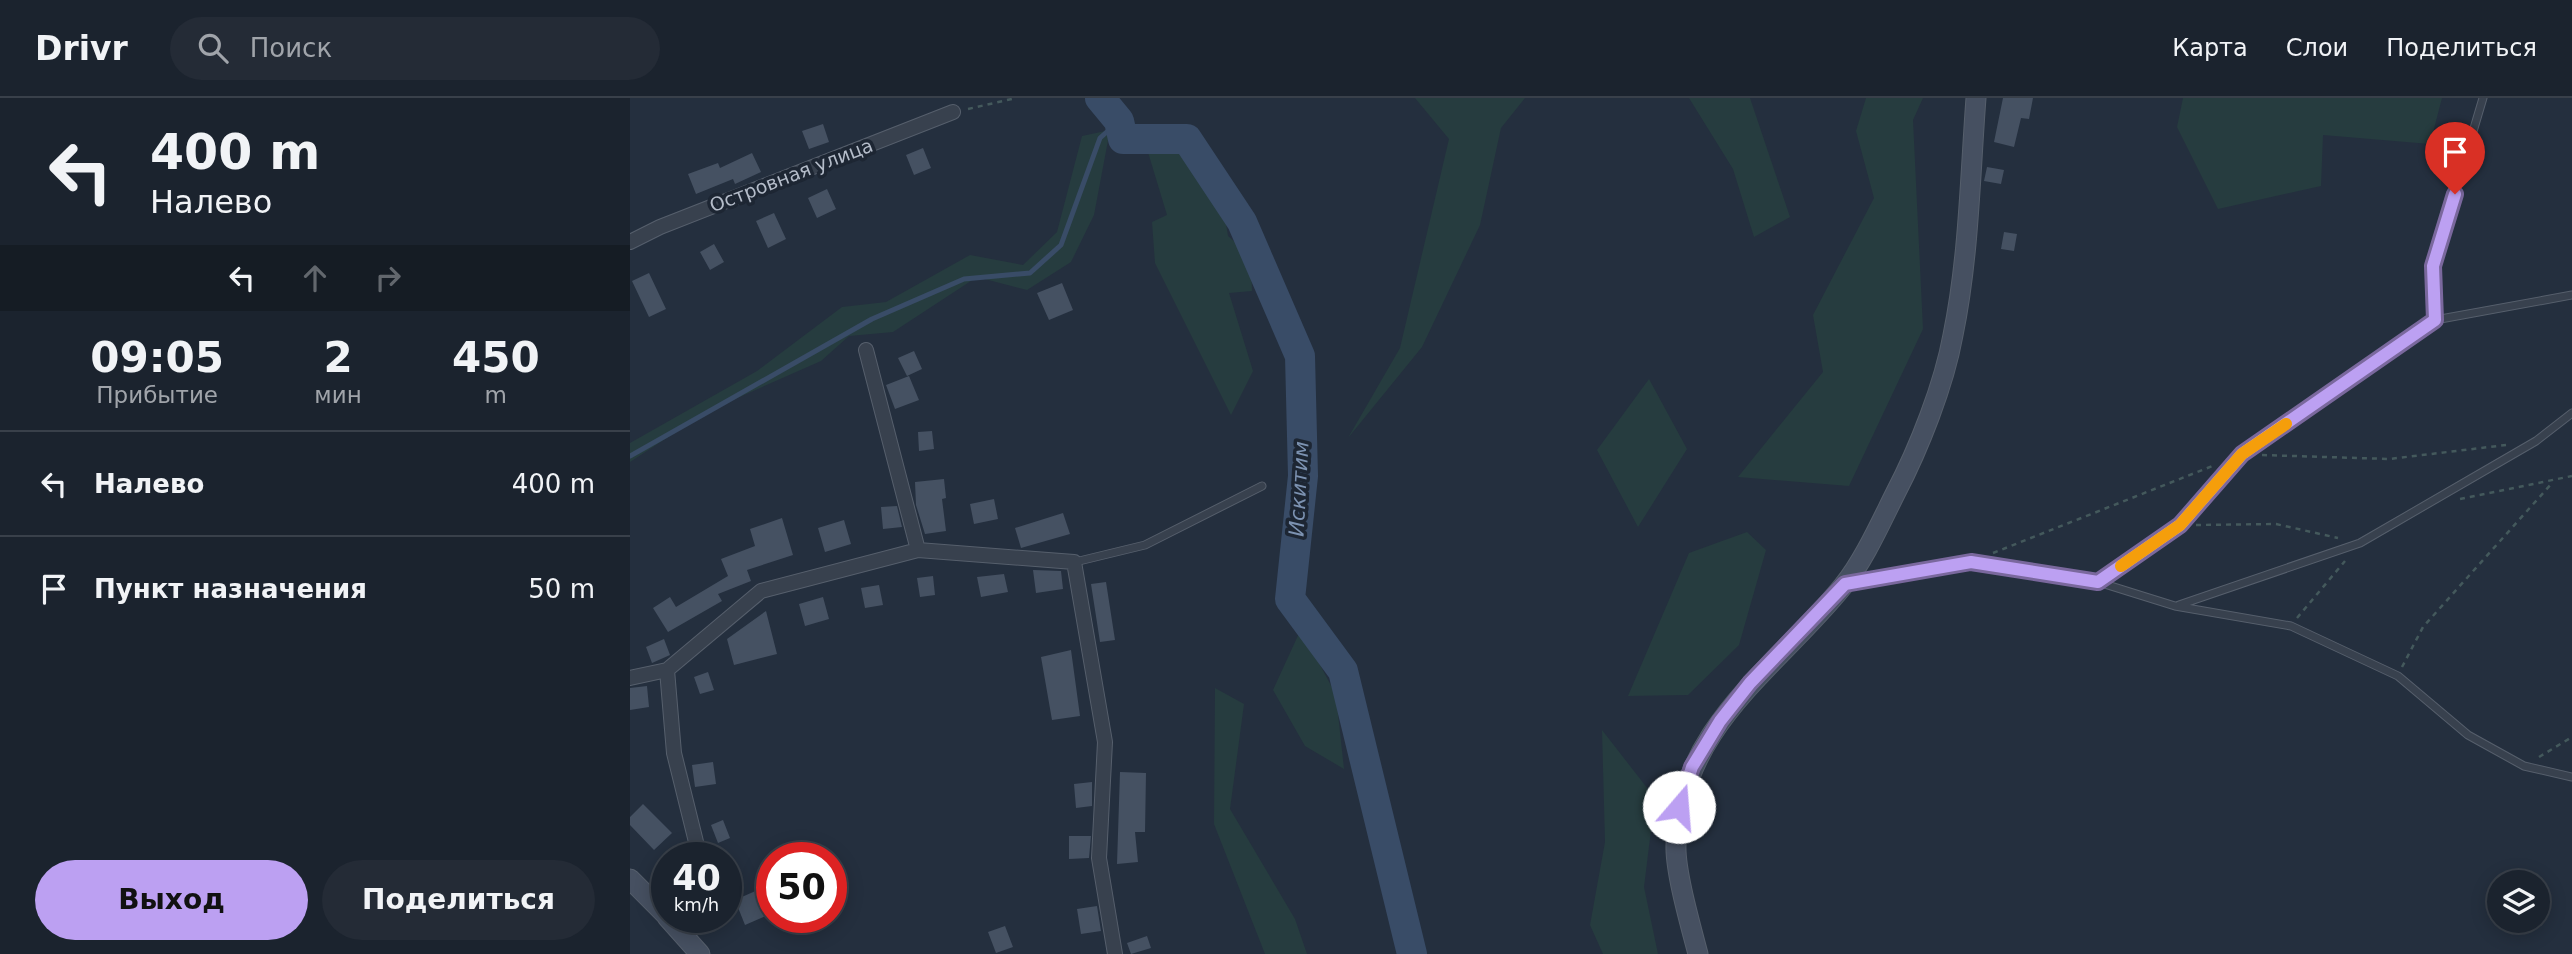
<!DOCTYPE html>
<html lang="ru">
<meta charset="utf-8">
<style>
:root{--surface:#1b232e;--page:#242b36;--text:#f1f3f6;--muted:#a0a4aa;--line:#39404a;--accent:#bca0f2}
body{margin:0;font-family:"DejaVu Sans",sans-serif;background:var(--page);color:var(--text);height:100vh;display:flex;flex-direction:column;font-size:26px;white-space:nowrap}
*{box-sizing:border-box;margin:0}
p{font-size:23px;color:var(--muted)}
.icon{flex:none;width:38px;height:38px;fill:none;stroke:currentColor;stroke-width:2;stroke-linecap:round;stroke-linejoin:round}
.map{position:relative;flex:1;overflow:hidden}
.side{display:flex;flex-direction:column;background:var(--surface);width:630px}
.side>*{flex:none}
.guide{background:#1b232e;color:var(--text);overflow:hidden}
.fabs{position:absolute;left:1857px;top:772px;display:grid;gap:14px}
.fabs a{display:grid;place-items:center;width:63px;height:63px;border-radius:50%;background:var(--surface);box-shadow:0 4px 18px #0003,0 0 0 2px var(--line);font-size:35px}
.speed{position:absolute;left:21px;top:744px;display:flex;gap:14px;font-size:35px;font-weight:700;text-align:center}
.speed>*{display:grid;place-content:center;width:91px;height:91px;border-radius:50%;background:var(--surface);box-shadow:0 4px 18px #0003,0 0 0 2px var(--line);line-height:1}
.speed small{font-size:18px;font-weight:400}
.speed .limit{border:10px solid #d22;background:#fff;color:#111}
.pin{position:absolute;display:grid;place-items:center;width:60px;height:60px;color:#fff;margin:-72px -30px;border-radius:50% 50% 50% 0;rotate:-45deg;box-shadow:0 0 7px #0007}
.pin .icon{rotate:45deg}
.me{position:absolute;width:77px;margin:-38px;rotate:18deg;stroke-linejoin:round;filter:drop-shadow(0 0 5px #0008)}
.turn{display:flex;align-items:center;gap:24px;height:147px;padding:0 35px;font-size:32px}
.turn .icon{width:91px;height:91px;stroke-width:2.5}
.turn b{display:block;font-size:49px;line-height:60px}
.lanes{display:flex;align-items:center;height:66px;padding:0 35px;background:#0003;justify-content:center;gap:35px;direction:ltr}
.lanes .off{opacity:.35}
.eta{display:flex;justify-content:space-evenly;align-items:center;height:119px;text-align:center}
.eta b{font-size:42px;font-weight:800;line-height:49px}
.button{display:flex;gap:14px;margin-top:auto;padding:14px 35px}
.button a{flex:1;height:80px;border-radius:42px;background:var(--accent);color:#111;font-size:28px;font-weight:800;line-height:80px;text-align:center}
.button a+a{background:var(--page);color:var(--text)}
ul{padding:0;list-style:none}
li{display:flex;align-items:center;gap:21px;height:105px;padding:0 35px;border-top:2px solid var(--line)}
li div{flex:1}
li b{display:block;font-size:26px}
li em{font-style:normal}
header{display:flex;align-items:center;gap:42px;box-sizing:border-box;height:98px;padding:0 35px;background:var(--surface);border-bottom:2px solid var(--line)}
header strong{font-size:33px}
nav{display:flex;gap:38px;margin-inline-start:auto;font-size:24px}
.search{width:490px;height:63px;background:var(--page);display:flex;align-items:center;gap:18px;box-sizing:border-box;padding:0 24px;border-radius:38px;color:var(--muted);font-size:26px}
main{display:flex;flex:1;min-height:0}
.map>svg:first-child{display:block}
.green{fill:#263c3f}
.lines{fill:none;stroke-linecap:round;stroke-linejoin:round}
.stream{stroke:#394c67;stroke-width:5}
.river{stroke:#394c67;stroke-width:30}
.building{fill:#455162}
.lane-casing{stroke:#565f6c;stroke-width:9}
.street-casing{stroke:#565f6c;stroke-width:16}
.secondary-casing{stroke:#565f6c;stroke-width:21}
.path{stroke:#44595c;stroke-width:2.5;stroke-dasharray:5 5;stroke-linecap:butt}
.lane{stroke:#38414e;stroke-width:7}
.street{stroke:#38414e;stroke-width:14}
.secondary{stroke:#465061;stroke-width:19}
.route-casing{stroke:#7a689d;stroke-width:18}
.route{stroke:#bca0f2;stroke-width:12}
.slow{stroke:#f59e0b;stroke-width:12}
.labels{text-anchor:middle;stroke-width:7;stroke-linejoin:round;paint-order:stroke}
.street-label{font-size:19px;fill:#b4bcc9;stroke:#1d2633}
.water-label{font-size:21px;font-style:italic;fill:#7c92b1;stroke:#1d2633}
</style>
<header>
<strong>Drivr</strong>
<div class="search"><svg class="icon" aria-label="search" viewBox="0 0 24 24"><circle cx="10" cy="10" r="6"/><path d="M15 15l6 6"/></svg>Поиск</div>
<nav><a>Карта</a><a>Слои</a><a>Поделиться</a></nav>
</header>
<main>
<section class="side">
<div class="guide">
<div class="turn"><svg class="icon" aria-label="left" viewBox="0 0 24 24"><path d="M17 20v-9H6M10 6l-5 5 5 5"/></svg><div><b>400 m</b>Налево</div></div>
<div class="lanes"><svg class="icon" aria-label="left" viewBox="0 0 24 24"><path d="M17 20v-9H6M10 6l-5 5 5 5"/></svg><svg class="icon off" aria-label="ahead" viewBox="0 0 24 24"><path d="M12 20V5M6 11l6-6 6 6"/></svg><svg class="icon off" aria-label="right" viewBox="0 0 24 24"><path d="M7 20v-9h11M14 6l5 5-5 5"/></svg></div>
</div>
<div class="eta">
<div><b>09:05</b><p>Прибытие</p></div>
<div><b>2</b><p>мин</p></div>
<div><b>450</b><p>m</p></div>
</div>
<ul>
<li><svg class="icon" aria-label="left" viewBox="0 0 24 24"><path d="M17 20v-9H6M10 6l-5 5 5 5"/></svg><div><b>Налево</b></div><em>400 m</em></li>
<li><svg class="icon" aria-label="arrive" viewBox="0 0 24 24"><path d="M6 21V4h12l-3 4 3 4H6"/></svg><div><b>Пункт назначения</b></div><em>50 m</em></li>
</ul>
<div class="button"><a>Выход</a><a>Поделиться</a></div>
</section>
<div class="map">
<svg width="1942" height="856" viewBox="0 0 1942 856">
<rect width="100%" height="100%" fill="#242f3e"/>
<path class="green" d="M785 0H895L871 30 850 127 792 249 718 340 770 250 819 41Z
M1059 0H1120L1160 119 1124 139 1103 71Z
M1236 0H1293L1283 22 1293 231 1219 388 1108 379 1193 274 1183 217 1244 100 1226 33Z
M1553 0H1812L1800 46 1693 37 1691 88 1588 111 1547 29Z
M480 32 464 117 441 164 397 192 347 179 263 234 219 238 191 263 78 313 0 364V345L127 273 212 209 256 204 340 157 393 167 427 134 452 38Z
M517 51 554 53 593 108 598 138 621 158 622 193 599 195 623 273 601 317 525 165 522 124 537 117Z
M1019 281 1057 351 1008 429 967 352Z
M1117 434 1136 452 1109 547 1058 597 998 598 1059 455Z
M671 531 706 597 714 671 675 648 643 592Z
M585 590 614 606 600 711 665 821 677 856H635L584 726Z
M972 632 1025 700 1014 789 1028 856H973L960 827 975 744Z"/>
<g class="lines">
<path class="stream" d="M0 358 242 221 334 181 400 175 431 147 470 40 489 23"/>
<path class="river" d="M470 0 489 23 493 41H557L612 124 670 258 673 378 660 501 713 573 782 856"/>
</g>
<path class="building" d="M1373 0H1403L1399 21 1391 20 1384 49 1364 44Z
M193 26 199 44 179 51 172 33Z
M293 50 301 70 284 77 276 57Z
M122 55 131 74 105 86 103 81 66 96 58 76 88 65 90 70Z
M1357 69 1374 72 1371 86 1354 83Z
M197 91 206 111 187 120 178 100Z
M144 115 156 141 138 150 126 123Z
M1374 134 1387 136 1384 153 1371 151Z
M84 146 94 164 80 172 70 154Z
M19 175 36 211 19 219 2 183Z
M432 185 443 212 419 222 407 195Z
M284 253 292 271 277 278 268 260Z
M279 278 289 302 265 311 256 287Z
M302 333 304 351 289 353 288 334Z
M314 381 316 400 312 401 316 433 295 436 286 407 285 384Z
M364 401 368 421 344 426 340 406Z
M267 408 272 429 253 431 251 409Z
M433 415 440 436 391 450 385 430Z
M152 420 163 457 117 472 121 483 88 496 92 503 38 534 23 510 40 499 46 509 98 478 91 461 125 448 120 431Z
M214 422 221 446 195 454 188 430Z
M403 472 431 473 433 491 406 495Z
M374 476 378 494 351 499 347 479Z
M303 478 305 497 290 499 287 480Z
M476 484 485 542 470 544 461 486Z
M249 487 253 507 235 510 231 490Z
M193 499 199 521 175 528 169 506Z
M136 513 147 556 104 567 97 541Z
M34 541 40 557 22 565 16 549Z
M441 552 450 618 422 622 411 559Z
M78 574 84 592 70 596 64 579Z
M17 588 19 609 0 612V590Z
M83 664 86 686 65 689 62 667Z
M490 674 516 675 515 734H505L508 764 487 766Z
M462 684V708L446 710 444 686Z
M13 706 42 735 24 752 0 727V719Z
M93 722 100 740 88 745 81 727Z
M439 738H461L459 760 439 761Z
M130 791 140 816 115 827 105 802Z
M467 808 471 833 451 836 447 811Z
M375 828 383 849 366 855 358 834Z
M517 838 521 850 501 856 497 845Z"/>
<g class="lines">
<defs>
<path id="lane" d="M1805 222 1942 197
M445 464 515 447 632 388
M1468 484 1550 427 1612 356 1805 222 1803 168 1853 0
M1219 486 1341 464 1468 484 1545 508 1661 528 1768 578 1838 637 1894 668 1942 679
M1549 507 1730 445 1906 343 1942 315"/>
<path id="street" d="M0 144 30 129 323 14
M236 252 288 452
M37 572 44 655 70 760
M0 580 37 572 131 493 288 452 444 464 475 644 469 760 485 856"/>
<path id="secondary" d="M0 781 37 818
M37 819 70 856
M1068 856C1061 829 1045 774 1046 747 1050 628 1146 571 1213 488 1233 464 1251 424 1265 396 1289 350 1314 287 1323 237 1339 159 1340 79 1346 0"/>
</defs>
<use href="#lane" class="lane-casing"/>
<use href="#street" class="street-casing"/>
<use href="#secondary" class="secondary-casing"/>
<path class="path" d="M338 11 386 0
M1632 357 1759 361 1876 347
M1830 401 1942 378
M1566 427 1646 426 1708 440
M1363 455 1585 367
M1667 520 1715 463
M1772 569 1793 529 1923 384
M1909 659 1942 639"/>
<use href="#lane" class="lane"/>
<use href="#street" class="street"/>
<use href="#secondary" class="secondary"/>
</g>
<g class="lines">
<defs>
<path id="route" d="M1049 709 1062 669 1090 623 1120 585 1215 486 1341 464 1468 484 1550 427 1612 356 1805 222 1803 168 1825 96"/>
</defs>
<use href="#route" class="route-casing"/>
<use href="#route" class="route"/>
<path class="slow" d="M1491 468 1550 427 1612 356 1656 326"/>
</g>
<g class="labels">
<g class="street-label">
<text transform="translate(161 77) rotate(-21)" y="7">Островная улица</text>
</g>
<g class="water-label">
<text transform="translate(669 391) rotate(-87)" y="7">Искитим</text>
</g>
</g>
</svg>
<div class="fabs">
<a><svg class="icon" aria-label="layers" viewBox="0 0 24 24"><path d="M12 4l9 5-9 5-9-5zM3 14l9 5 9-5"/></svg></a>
</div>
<div class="speed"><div>40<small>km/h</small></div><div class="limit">50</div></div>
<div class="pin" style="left:1825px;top:96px;background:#d93025"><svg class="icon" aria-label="arrive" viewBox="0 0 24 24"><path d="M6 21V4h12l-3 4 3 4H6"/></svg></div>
<svg class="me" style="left:1049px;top:709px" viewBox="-20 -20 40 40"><circle r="19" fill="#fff"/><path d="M0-13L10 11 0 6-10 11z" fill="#bca0f2"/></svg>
</div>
</main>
